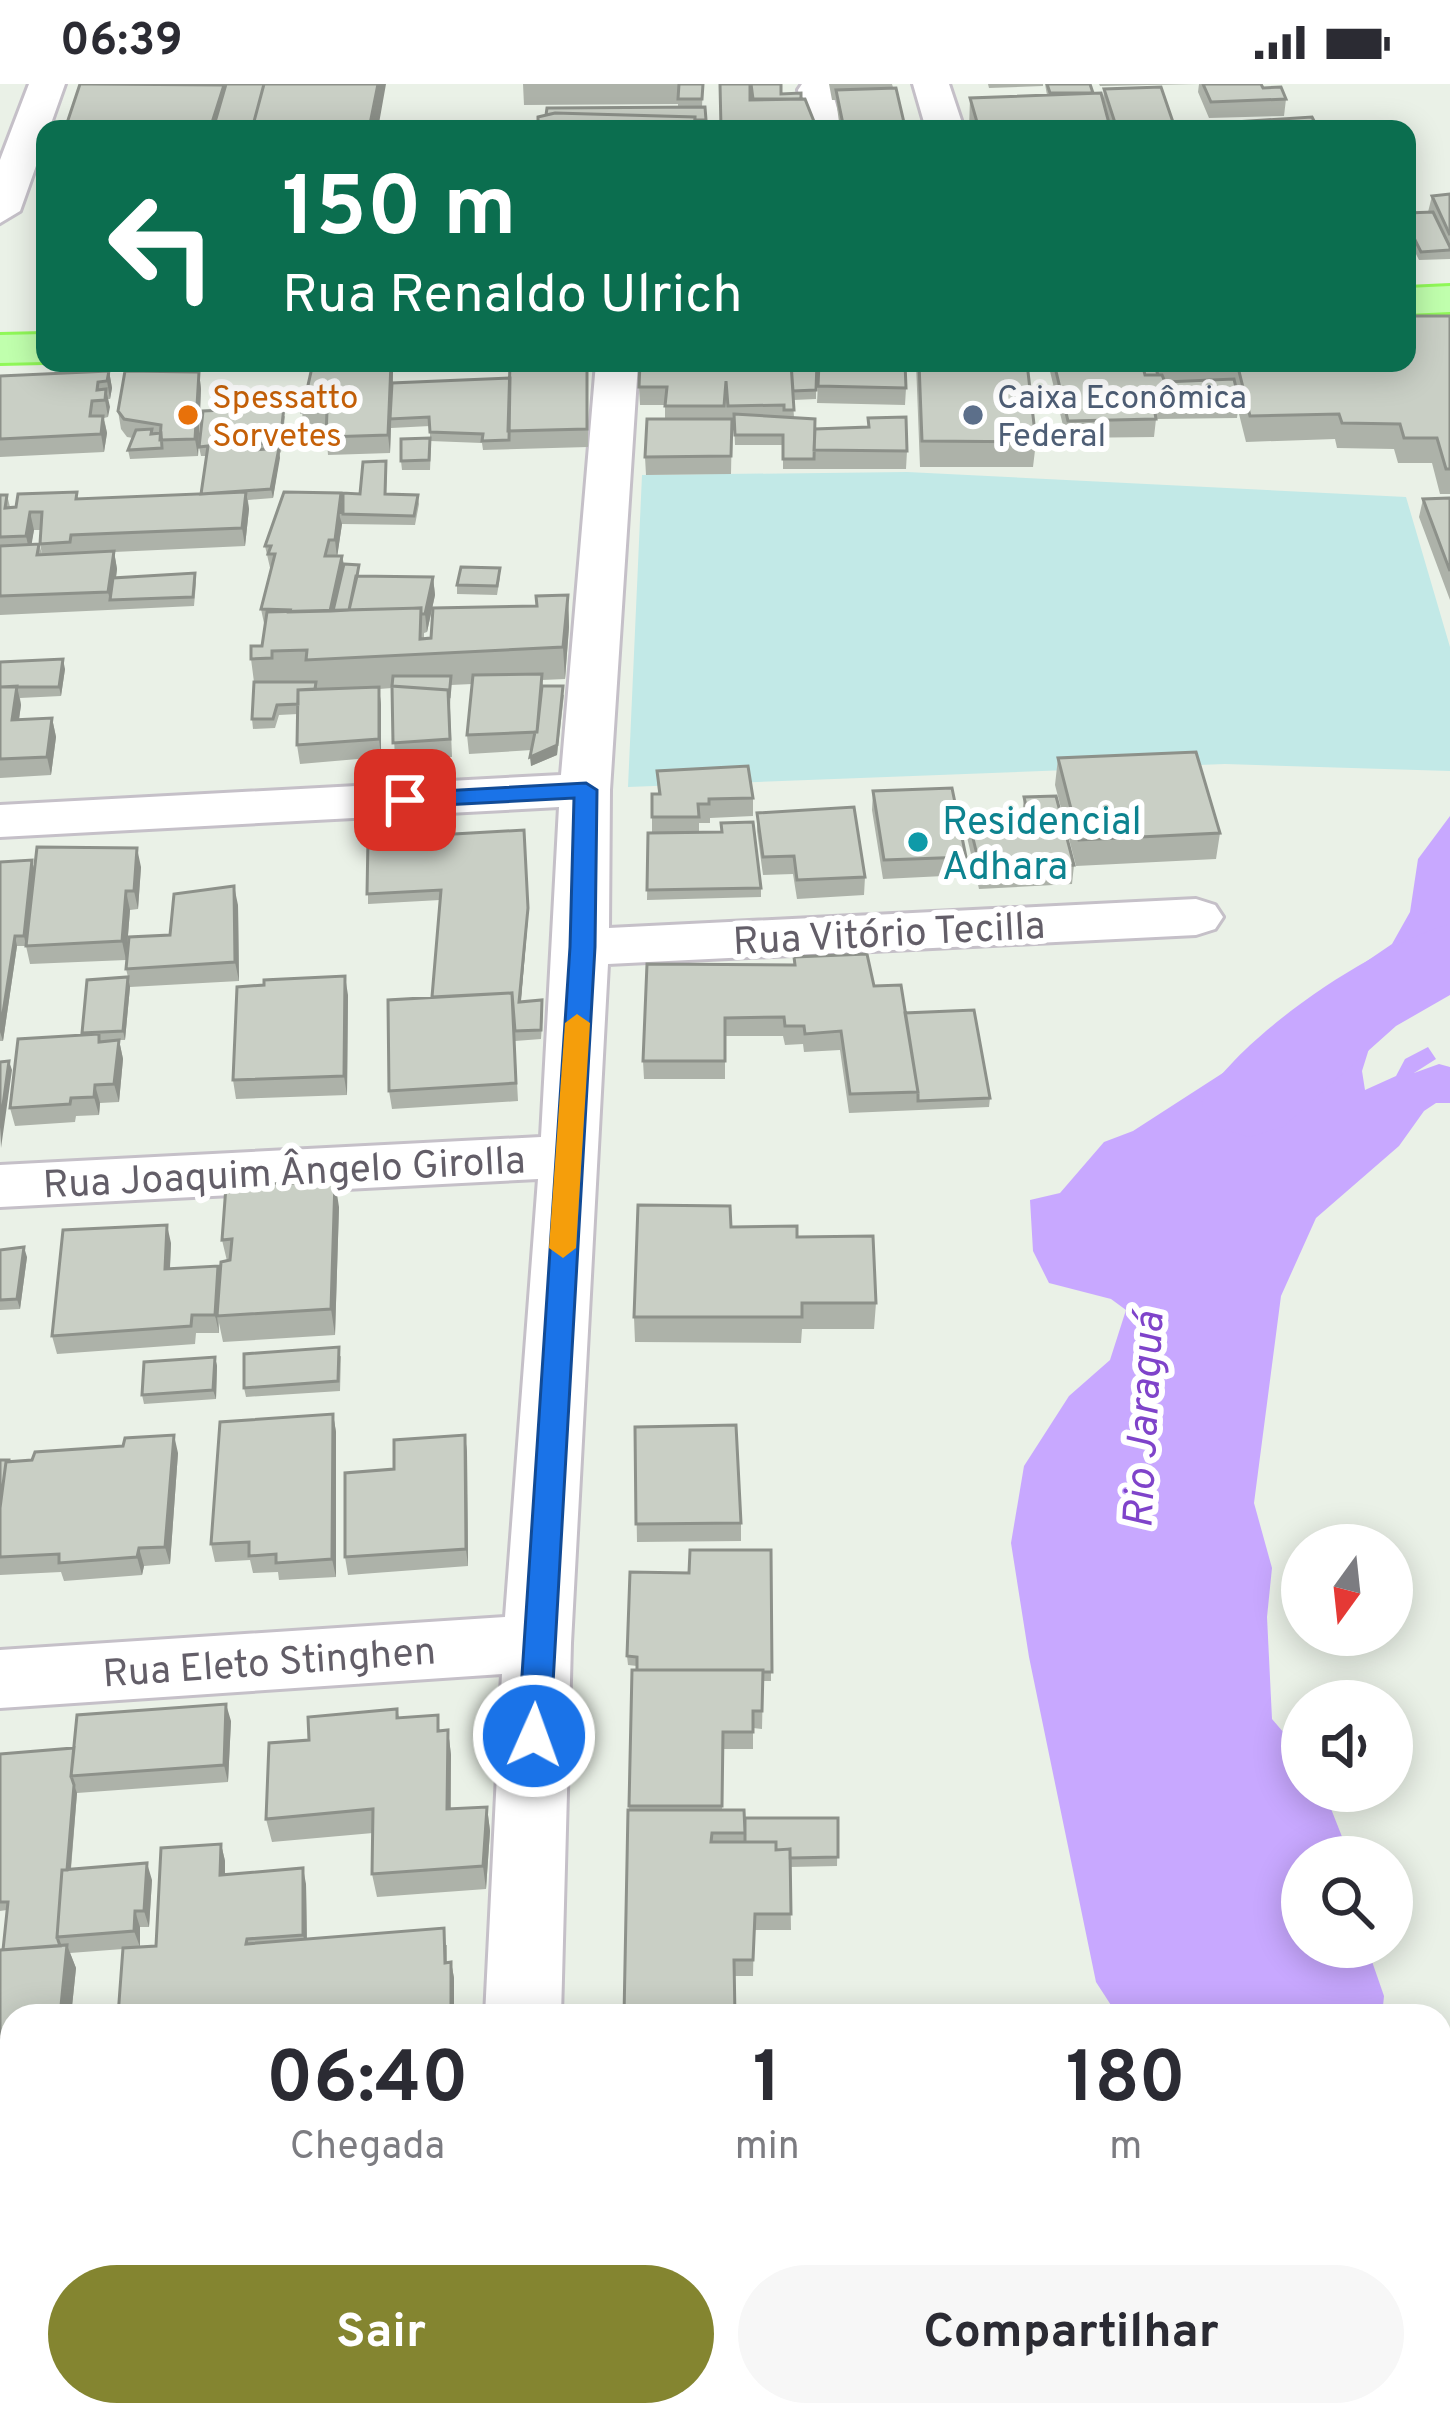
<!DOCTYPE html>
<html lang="pt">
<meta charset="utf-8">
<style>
:root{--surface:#fff;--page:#f7f7f7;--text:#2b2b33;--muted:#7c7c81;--accent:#848530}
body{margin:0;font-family:Overpass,sans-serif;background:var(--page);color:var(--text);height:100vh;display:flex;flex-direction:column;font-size:45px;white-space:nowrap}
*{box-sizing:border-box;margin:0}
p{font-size:39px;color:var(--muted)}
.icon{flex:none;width:66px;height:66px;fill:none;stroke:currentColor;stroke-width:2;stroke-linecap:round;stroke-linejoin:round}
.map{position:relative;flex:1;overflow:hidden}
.side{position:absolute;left:0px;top:1920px;width:1452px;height:423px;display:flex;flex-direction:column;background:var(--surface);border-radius:36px 36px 0 0;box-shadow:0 6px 30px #0003}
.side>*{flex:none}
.hud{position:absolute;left:36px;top:36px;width:1380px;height:252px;border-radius:24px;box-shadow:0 6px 30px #0003;background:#0b6e4f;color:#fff;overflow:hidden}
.needle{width:78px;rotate:195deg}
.buttons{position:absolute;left:1281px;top:1440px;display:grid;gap:24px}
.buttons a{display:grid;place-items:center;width:132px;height:132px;border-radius:50%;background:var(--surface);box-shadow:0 6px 30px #0003;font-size:60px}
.pin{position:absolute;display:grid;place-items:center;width:102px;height:102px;color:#fff;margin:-51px;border-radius:24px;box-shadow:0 6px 18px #0006}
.me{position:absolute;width:132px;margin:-66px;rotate:2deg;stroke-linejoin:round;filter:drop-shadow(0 0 9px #0008)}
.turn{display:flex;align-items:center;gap:42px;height:252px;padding:0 48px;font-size:54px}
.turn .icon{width:156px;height:156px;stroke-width:2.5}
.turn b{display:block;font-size:84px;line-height:102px}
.eta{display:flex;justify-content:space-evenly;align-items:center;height:204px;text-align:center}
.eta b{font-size:72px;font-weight:700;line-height:84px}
.action{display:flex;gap:24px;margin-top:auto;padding:24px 48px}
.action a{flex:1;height:138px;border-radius:72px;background:var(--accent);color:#fff;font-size:48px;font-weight:700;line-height:138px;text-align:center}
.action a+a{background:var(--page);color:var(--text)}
.status{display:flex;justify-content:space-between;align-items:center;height:84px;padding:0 60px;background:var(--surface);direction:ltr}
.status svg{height:33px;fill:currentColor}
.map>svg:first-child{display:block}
.green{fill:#c2e9e7}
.water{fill:#c8a8ff}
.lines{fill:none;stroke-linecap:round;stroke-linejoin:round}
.river{fill:#c8a8ff;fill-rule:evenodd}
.minor-casing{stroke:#c5c0c8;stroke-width:6}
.major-casing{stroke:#90f858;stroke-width:6}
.minor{fill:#fff;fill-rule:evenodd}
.major{fill:#c0ffad;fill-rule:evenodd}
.wall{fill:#adb2a9;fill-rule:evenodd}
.shaded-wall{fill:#8d918a}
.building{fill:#c9cfc5;stroke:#8d918a;stroke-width:3}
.route{fill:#1a73e8;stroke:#114b97;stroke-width:3}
.slow{fill:#f59e0b}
.food-dot{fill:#e8710a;stroke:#fff;stroke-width:4.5}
.service-dot{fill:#5c6f8a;stroke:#fff;stroke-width:4.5}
.culture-dot{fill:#0f9aa8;stroke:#fff;stroke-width:4.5}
.labels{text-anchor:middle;stroke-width:12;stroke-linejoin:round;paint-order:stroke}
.far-food-label{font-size:33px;fill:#c56008;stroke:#fff;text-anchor:start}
.far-service-label{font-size:33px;fill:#4e5e75;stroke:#fff;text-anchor:start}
.culture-label{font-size:39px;fill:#0d838f;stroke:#fff;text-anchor:start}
.street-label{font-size:39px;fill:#635e68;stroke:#fff}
.water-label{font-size:42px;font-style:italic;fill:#7f43ca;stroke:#fff}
</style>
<div class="status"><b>06:39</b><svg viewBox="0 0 49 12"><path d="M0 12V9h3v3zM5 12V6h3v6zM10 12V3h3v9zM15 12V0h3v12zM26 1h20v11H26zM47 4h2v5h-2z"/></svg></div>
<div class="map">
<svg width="1450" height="2342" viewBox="0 0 1450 2342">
<rect width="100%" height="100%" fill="#eaf1e7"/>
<path class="green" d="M907 388 1406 413 1450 563V687L1225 680 628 703 642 391Z"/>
<path class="water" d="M1450 732V902L1383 904 1376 916 1359 920 1356 926 1371 928 1378 936 1362 987 1365 1006 1396 992 1405 975 1428 963 1436 975 1414 989 1439 980 1450 983V1019H1436L1424 1027 1399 1062 1316 1134 1281 1212 1254 1419 1272 1484 1267 1533 1272 1635 1302 1670V1707H1324L1350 1773H1302V1863H1367L1384 1912 1382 1932H1118L1096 1898 1029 1573 1011 1459 1024 1382 1069 1312 1110 1276 1126 1226 1111 1215 1049 1199 1033 1167 1030 1116 1060 1109 1104 1058 1133 1047 1243 976 1320 909 1392 860 1410 828 1418 775Z
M1094 2331H1383V2342H1093Z"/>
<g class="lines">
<path class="river" d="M1450 840V911L1396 942 1283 1043 1249 1053 1215 1043 1201 1019C1241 950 1373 862 1450 840Z"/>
<defs>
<path id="minor" d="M29 0H65L20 127 0 139V76Z
M802 0H830L843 45H805L798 6Z
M913 0H949L964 45H926Z
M596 279H638L610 706 609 844 1196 815 1215 821 1223 833 1215 845 1196 851 608 880 571 1559 561 1932H485L502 1590 0 1624V1566L505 1533 538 1095 0 1123V1081L541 1053 559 723 0 753V721L561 691Z
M465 2331H549V2342H465Z"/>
<path id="major" d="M1450 202V228L1407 230V204Z
M45 250V278L0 279V251Z"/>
</defs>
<use href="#minor" class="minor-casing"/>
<use href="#major" class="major-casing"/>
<use href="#minor" class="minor"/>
<use href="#major" class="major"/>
</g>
<path class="wall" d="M523 0H703L702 23H705L706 45H538L678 23V20L524 21Z
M720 0 750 16V0L801 15 815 40V45H721Z
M829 0H892L905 43 932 45H840L836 16H832Z
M988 0H1043V2L989 4Z
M1045 0H1090L1093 9 1103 17 1104 5 1174 41V45H969L970 14 1047 11Z
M1099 0H1261L1263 4 1286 15 1284 32 1209 34 1198 8 1199 0 1100 2Z
M1450 110V175L1419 176 1407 152V129L1428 128 1432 112Z
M45 188V220H43L40 202Z
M1450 232V410H1440L1432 379H1398L1394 365 1337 364 1335 355 1246 358 1238 326 1237 334 1156 335 1154 353 1066 354 1048 279H1407Z
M588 279V363L483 366 482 359 430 357V342L391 344 390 369 328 371 326 345H304L302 328 393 288V299L510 294Z
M816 279V315L793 316 794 334 815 345 907 367 906 385H783V361H735L734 339H732L731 390 646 391 645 373 665 335V321H640L639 303Z
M819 279 906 304 905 321 817 319Z
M916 279H1027L1036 358 1033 383H920Z
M109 287 112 304 110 315H108V333L104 334 107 349 104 368 0 373V292Z
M199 288 201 305 198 372 130 375 128 366 133 354 127 353 121 345 118 327Z
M285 332 281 368 280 369 273 414 248 416 249 425 245 462 114 468 117 485 116 494 195 489 196 499 194 522 0 531V411H7L10 423 78 415 201 409 206 372H201L199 363ZM34 446H41L40 460 42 470 39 460H31Z
M431 363 430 386H402L401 377Z
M387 386 386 410 418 411 419 420 415 441 342 440 337 472H342L344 480 360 492 433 493 435 511 427 548 424 549V554H431L568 511 569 543 565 595 542 596 543 602 564 611 557 671 531 682 532 666 469 670 467 651 472 600 451 601 450 624 452 673 395 677 392 604 379 605 381 621V673L300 680 297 661 298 630 279 631 275 644 253 645 252 635 254 598 251 575 262 562 265 544 261 525 271 488 265 462 360 410Z
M1450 414V516L1419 433 1423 415Z
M500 493 497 511 457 510V501Z
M0 578 65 585 61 612 20 614 21 621 19 636 52 634 56 653 51 691 0 694Z
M1058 674 1220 749 1216 775 1076 782 1055 701Z
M657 687 753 714V732L710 734V739H699V748L761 804V813L647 816 648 749H652V710H658Z
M873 707 966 773 964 791 883 795 872 726Z
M1024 713 1074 781 1072 800 979 805 967 753 968 734 1022 731Z
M757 729 865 793 864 811 797 815 793 790 763 791 757 747Z
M368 755 528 833 521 918 542 916 543 926 541 955 515 957 514 942 518 1017 392 1025 389 1007 432 913 440 816 368 820Z
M32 776 34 785 141 783 138 825 130 826 126 876 30 880 26 862H17L3 957H0V778Z
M238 821 239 897 130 903 125 956H119L123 975 119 1018 100 1019 99 1031 76 1032 75 1038 15 1042 10 1024 82 951 128 893 126 885 170 851Z
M794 873 874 902 905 929 990 1014 989 1023 849 1029 840 966 804 968 803 960 785 961 783 952H725V995H644L643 977 794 881Z
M348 911 347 1011 236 1015 233 996Z
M339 1123 335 1251 223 1258 219 1239V1249H196L195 1260 57 1270 52 1252 171 1159 170 1185 220 1194 227 1177 222 1156Z
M731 1143 876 1219 874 1245H802L801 1259 635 1258 634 1233Z
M0 1166 27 1173 20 1225 0 1226Z
M341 1272 340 1307 246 1313 244 1304Z
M215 1273 217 1282 216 1315 144 1320 142 1311Z
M333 1330 336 1348V1493L279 1496 278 1488 253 1489 250 1476 215 1478 211 1460Z
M635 1343 741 1439V1457L637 1458Z
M465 1351 467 1369 468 1482 348 1491 345 1473 394 1385Z
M178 1369 170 1480 144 1482 142 1491 64 1497 61 1488 0 1491V1376L10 1378Z
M771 1466V1597H763L762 1645 753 1644V1665H723L722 1726 745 1734H838L837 1782 790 1783 791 1846H754L753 1892H734L624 1932 632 1586H637V1582L628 1581 627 1572 689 1489Z
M397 1625 399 1633 441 1647 448 1646 451 1671V1725L487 1723 490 1747 486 1805 377 1813 372 1790 373 1749 272 1758 266 1735 309 1656Z
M231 1637 228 1698 77 1709 71 1785 152 1796 149 1843H140V1863L156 1862 221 1760 225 1777V1791L306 1800 307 1855 447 1861V1878H451L454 1894V1932H118L123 1865 70 1869 76 1884 71 1932H12V2017L0 2018V1866H3L7 1826 0 1827V1670L74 1664Z
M12 2018V2139L0 2140V2019Z"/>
<path class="shaded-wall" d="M378 0H386L378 45H369Z
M753 40V45H721V44Z
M391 279 393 288 390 369 388 351Z
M109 287 112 304 110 315 107 297Z
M199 288 201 305 198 372 195 355Z
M106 305 110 323 108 333 105 316Z
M103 332 107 349 104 368 101 350Z
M279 364 280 374 273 414 271 405Z
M246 408 249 425 245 462 242 444Z
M341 409 343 430H339L342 440 337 474 335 456Z
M30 428 34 446 30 470 26 452Z
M114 467 117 485 113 516H110L108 508Z
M342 472 345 490 330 543 329 534Z
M433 493 435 511 427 548 425 530Z
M568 511 569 543 565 595 563 563Z
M63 575 65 585 61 612 59 603Z
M17 602 21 621 16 655 12 636Z
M563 602 557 671 531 682 530 673Z
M379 603 381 621V673L379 655Z
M52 634 56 653 51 691 47 673Z
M524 746 528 833 520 927 519 918Z
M137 764 141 783 138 825 134 807Z
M32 776 34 785 26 862 24 852Z
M234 802 238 821 239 897 235 878Z
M126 807 130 826 126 876 122 857Z
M15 852 17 862 3 957 0 948Z
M345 892 348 911 347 1011 344 992Z
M128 893 130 903 125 956 123 947Z
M119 956 123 975 119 1018 114 1000Z
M9 977 12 986 1 1064 0 1043Z
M95 1001 100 1019 99 1031 94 1013Z
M335 1097 339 1123 335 1251 331 1225Z
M167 1141 171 1159 169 1203 165 1185Z
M24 1163 27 1173 20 1225 17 1215Z
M218 1182 221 1200 217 1232 219 1249 215 1231Z
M215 1273 217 1282 216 1315 213 1306Z
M333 1330 336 1348V1493L332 1475Z
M174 1351 178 1369 170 1480 165 1463Z
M465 1351 467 1369 468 1482 466 1465Z
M139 1464 144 1482 142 1491 137 1473Z
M226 1620 231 1637 228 1698 224 1681Z
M448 1646 451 1671 450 1749 447 1725Z
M74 1701 77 1709 65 1853H61Z
M487 1723 490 1747 486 1805 483 1782Z
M221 1760 225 1777V1807L220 1791Z
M147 1779 152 1796 149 1843 144 1827Z
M303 1784 306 1800 307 1867 303 1851Z
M135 1827 140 1843V1863L134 1847Z
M67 1861 76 1884 71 1932H60Z
M451 1878 454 1894V1932H451Z"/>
<path class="building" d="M80 0H91L224 1 210 45H65Z
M226 0H264L252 45H213Z
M264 0H378L369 45H252Z
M679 0H703L702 15H678Z
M720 0H750V16L805 15 815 40H785V45H753V40L721 44Z
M751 0H781V10L801 9V15H753Z
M1047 0H1090L1093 9H1050Z
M1203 0H1261L1263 4 1281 3 1286 15 1211 18Z
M1161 3 1174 41 1116 42 1104 5Z
M896 4 905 43 860 42 861 45H844L836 6Z
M1101 9 1110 43 979 45 970 14Z
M705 23 706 36H695V33L555 29 546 31 547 24Z
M555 29 695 33 694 45H538V33Z
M1312 33 1318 45H1222L1218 39Z
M860 42 932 43V45H861Z
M1450 110V151L1432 112Z
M1433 128 1450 163V166L1421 168 1407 140V129Z
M1407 232H1450V385H1446L1437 354H1404L1400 340 1342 339 1339 330 1250 332 1237 279H1407Z
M313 279H391L388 351 326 353 327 327 302 328Z
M510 279H587V345L508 347Z
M640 279H791L794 326H784V321L728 322 726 297 724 322H665L667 303H639Z
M791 279H817L816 306 793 307Z
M819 279H905L906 304 818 302Z
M919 279H1027L1036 358 922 357Z
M1054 279H1142L1145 291H1162L1165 298 1234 295 1239 317H1153L1156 335 1068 337Z
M1142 279H1154L1158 291H1145Z
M1165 279H1228L1229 281 1167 284Z
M109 287 107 297 98 298 97 306 106 305 105 316 92 317 90 332H103L101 350 0 355V292Z
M125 287 199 288 195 355 160 356 161 341 124 335 118 327Z
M510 294 509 356 482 357 483 350 430 348 429 333 390 335 392 299Z
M284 323 280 359 256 360 255 366 279 364 271 405 201 410 208 362 199 363 203 327Z
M734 330 815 335 814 375H783V351H735Z
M906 333 907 367 814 366 815 345 869 343 868 334Z
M647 335H732L731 372 645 373Z
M152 345 151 350 161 349 162 364 128 366 136 346Z
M430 354 429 376 401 377V355Z
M386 377 385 410 418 411 414 432 343 430V409L360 410 363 378Z
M77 408 76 415 246 408 242 444 71 451 70 458 40 460 42 428H30L26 452 0 453V411H7L5 424 16 423 18 410Z
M284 408 341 409 335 456H329L325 472H342L330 527 289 528 290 526 261 525 275 470H268L271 462H265Z
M1450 414V487L1423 415Z
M39 460 37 471 114 467 108 508 0 512V462Z
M344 480 359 481 357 492 349 526 333 527Z
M461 483 500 484 497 502 457 501Z
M195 489 193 513 110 516 113 494Z
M356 492 433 493 425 530H421V524L349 526Z
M568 511 563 563 306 576 307 566 272 567V574L251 575V562H262L267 528 421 524 420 555 431 554 433 524 537 522 536 512Z
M63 575 59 603H0V578Z
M542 590 537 648 467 651 473 591Z
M393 592H451L449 614 448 606 392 602Z
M254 598H316L315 605 298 606V620L277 621 273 635H252Z
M17 602 12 636 52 634 47 673 0 675V603Z
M392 602 448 606 450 655 393 659Z
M542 602H563L557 661 530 673 535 648H537Z
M379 603V655L297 661 298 606Z
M1196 668 1220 749 1079 756 1058 674Z
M748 682 753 714 709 715V720H698L699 733H652V710H660L657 687Z
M952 704 966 773 884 776 873 707Z
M1056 712 1074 781 981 787 968 734 1028 730 1024 713Z
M854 723 865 793 797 796 794 772 763 773 757 729Z
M753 738 761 804 647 806 648 749 722 748 721 739Z
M524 746 528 824 519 918 542 916 541 946 515 947 512 909 432 913 441 806 367 810 368 755Z
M37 763 137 764 134 807H126L122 857 26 862Z
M32 776 24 852H15L0 948V778Z
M234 802 235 878 126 885 129 853 170 851 174 810Z
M867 870 874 902 901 901 918 1008 850 1010 841 947 805 950 804 942H785L784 933 725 934V977H643L647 880 795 881 794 873Z
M345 892 344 992 233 996 237 903 264 901V896Z
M128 893 123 947 82 949 87 896Z
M512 909 516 999 389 1007 388 916Z
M974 926 990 1014 918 1017V1008L905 929Z
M99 950V958L119 956 114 1000 95 1001 94 1013 71 1014 70 1020 10 1024 18 955Z
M9 977 0 1043V978Z
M335 1097 331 1225 217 1232 221 1178 230 1176 232 1155 222 1156 226 1102Z
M638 1121 730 1122 731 1143 797 1142V1153L873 1152 876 1219H802V1233H634Z
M167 1141 165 1185 218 1182 215 1231H192L191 1242 52 1252 63 1146Z
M24 1163 17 1215 0 1216V1166Z
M339 1263 338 1297 244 1304V1270Z
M215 1273 213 1306 142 1311 144 1278Z
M333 1330 332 1475 276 1479V1470L249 1472V1458L211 1460 220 1338Z
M736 1341 741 1439 636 1440 635 1343Z
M174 1351 165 1463 139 1464 137 1473 59 1479V1470L0 1473V1424L6 1378 32 1376 35 1368 123 1362 125 1354Z
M465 1351 466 1465 345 1473V1389L394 1385V1356Z
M0 1376H9V1378H6L0 1423Z
M690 1466H771L772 1588H763V1586H637V1573L627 1572 630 1488 689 1489Z
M632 1586H763L762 1627H753V1648H723L722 1722H629Z
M226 1620 224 1681 71 1692 77 1631Z
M397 1625V1634L438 1631V1647L448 1646 447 1725 487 1723 483 1782 372 1790 373 1725 266 1735 269 1659 309 1656 308 1633Z
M74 1664 71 1692 74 1701 67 1786H62L57 1853 60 1862 3 1866 8 1818H0V1670Z
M628 1726H744L745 1749H712L711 1758H776V1766L790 1765 791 1830H755L753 1876H734L735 1932H624Z
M745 1734H838V1773L790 1774V1765L776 1766V1758H712H745Z
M221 1760 220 1791 303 1784V1851L247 1855 246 1860 444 1844 445 1879 451 1878V1932H260V1927L201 1932H118L123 1864 156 1862 161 1764Z
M147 1779 144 1827H135L134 1847 57 1853 62 1786Z
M67 1861 60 1932H12V1994L0 1995V1866Z
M12 2018V2124L0 2125V2019Z
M12 2230 13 2342H0V2231Z
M18 2331H72L71 2342H17Z
M128 2331H339V2342H127Z
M615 2331H735V2342H615Z"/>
<path class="route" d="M586 699 597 706 595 863 550 1652 545 1662H522L518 1652 570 863 574 714 405 723 394 716 405 709Z"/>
<path class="slow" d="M577 930 590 939 576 1164 563 1174 549 1164 565 939Z"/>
<circle class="food-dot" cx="188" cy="331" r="12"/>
<circle class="service-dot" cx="973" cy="331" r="12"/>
<circle class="culture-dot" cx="918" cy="758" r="12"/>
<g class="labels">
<g class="far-food-label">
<text x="212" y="324">Spessatto<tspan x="212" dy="38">Sorvetes</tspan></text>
</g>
<g class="far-service-label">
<text x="997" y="324">Caixa Econômica<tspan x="997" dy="38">Federal</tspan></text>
</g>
<g class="culture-label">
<text x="942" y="750">Residencial<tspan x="942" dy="45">Adhara</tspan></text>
</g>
<g class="street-label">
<text transform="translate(889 848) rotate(-3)" y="14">Rua Vitório Tecilla</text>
<text transform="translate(284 1087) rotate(-3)" y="14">Rua Joaquim Ângelo Girolla</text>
<text transform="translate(269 1577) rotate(-4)" y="14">Rua Eleto Stinghen</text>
</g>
<g class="water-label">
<text transform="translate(1142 1336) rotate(-87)" y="15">Rio Jaraguá</text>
</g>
</g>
</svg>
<div class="buttons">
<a><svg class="needle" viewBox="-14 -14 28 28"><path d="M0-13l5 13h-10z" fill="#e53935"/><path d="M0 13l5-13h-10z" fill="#7c7c81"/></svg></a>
<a><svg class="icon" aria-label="sound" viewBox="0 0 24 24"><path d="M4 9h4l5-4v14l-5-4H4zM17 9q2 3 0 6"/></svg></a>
<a><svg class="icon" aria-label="search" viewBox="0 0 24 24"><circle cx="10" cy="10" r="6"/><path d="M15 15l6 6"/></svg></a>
</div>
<div class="pin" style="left:405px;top:716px;background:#d93025"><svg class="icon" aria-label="arrive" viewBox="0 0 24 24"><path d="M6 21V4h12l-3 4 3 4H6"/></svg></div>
<svg class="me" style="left:534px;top:1652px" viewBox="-20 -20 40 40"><circle r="17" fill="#1a73e8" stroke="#fff" stroke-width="3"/><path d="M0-11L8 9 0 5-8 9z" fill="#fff"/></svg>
<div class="hud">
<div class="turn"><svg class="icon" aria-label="left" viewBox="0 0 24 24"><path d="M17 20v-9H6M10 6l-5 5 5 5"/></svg><div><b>150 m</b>Rua Renaldo Ulrich</div></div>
</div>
<section class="side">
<div class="eta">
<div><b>06:40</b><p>Chegada</p></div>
<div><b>1</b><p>min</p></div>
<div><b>180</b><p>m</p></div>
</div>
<div class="action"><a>Sair</a><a>Compartilhar</a></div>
</section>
</div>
